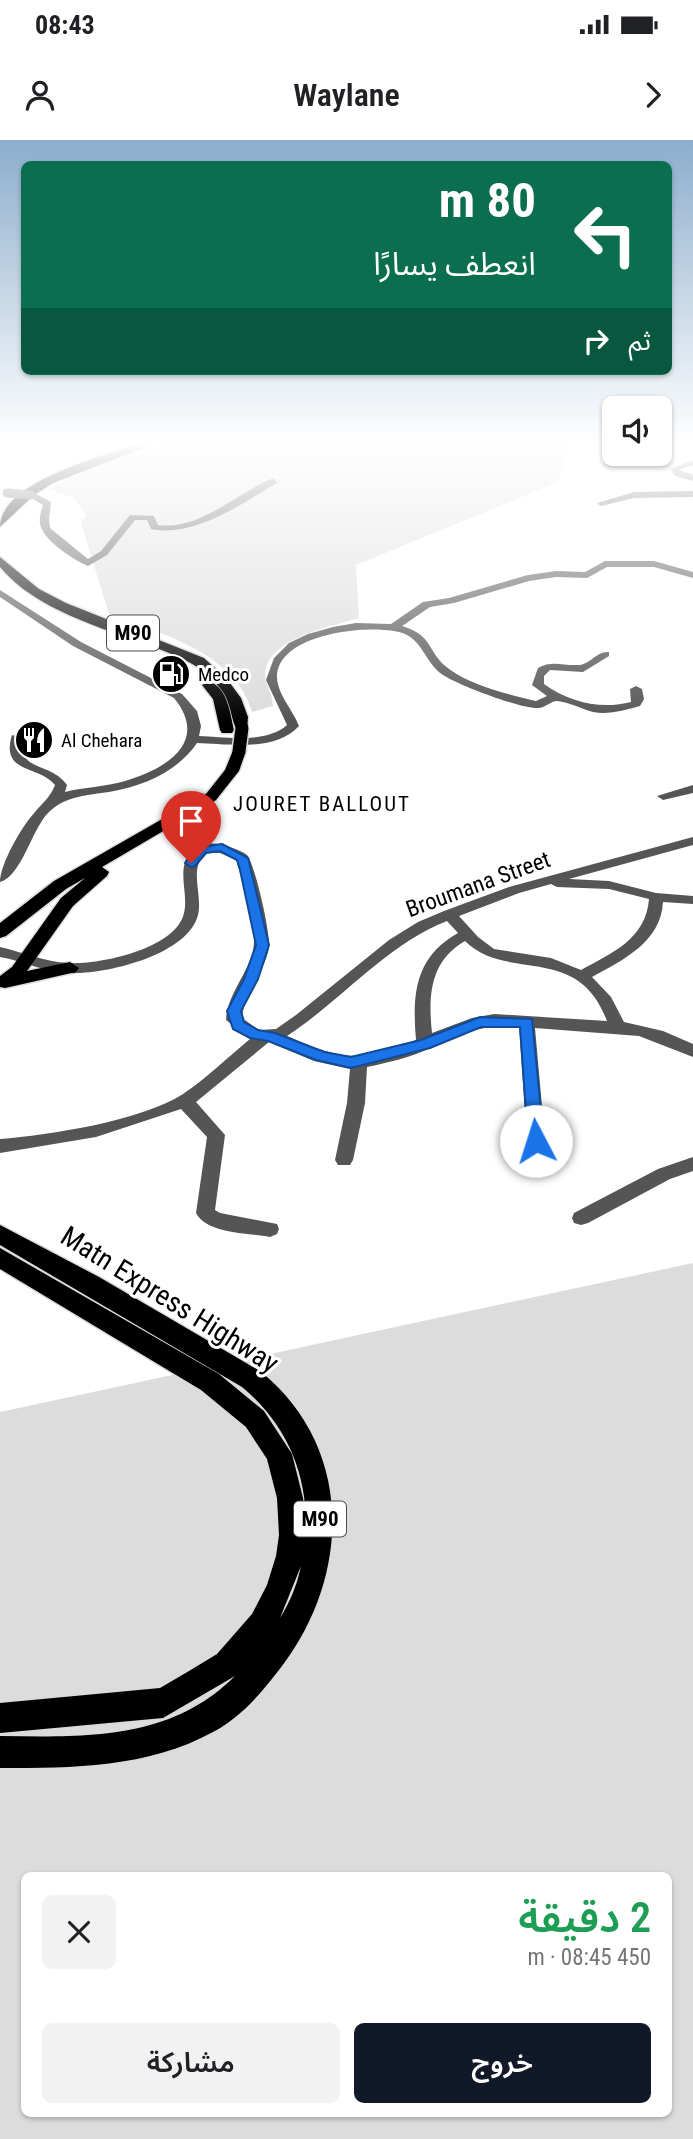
<!DOCTYPE html>
<html lang="ar">
<meta charset="utf-8">
<style>
:root{--surface:#fff;--page:#f2f2f2;--text:#202124;--muted:#757577;--accent:#111827}
body{margin:0;font-family:"Roboto Condensed","Noto Sans Arabic",sans-serif;background:var(--page);color:var(--text);direction:rtl;height:100vh;display:flex;flex-direction:column;font-size:26px;white-space:nowrap}
*{box-sizing:border-box;margin:0}
p{font-size:23px;color:var(--muted)}
.icon{flex:none;width:38px;height:38px;fill:none;stroke:currentColor;stroke-width:2;stroke-linecap:round;stroke-linejoin:round}
.map{position:relative;flex:1;overflow:hidden;direction:ltr}
.details{position:absolute;left:21px;top:1732px;width:651px;height:245px;display:flex;flex-direction:column;background:var(--surface);border-radius:10px;box-shadow:0 2px 5px #0004;direction:rtl}
.details>*{flex:none}
.banner{position:absolute;left:21px;top:21px;width:651px;height:214px;border-radius:10px;box-shadow:0 2px 5px #0004;direction:rtl;background:#0b6e4f;color:#fff;overflow:hidden}
.fabs{position:absolute;left:602px;top:256px;display:grid;gap:14px}
.fabs a{display:grid;place-items:center;width:70px;height:70px;border-radius:10px;background:var(--surface);box-shadow:0 2px 5px #0004;font-size:35px}
.pin{position:absolute;display:grid;place-items:center;width:60px;height:60px;color:#fff;margin:-72px -30px;border-radius:50% 50% 50% 0;rotate:-45deg;box-shadow:0 0 7px #0007}
.pin .icon{rotate:45deg}
.me{position:absolute;width:77px;margin:-38px;rotate:355deg;stroke-linejoin:round;filter:drop-shadow(0 0 5px #0008)}
.turn{display:flex;align-items:center;gap:24px;height:147px;padding:0 21px;font-size:32px}
.turn .icon{width:91px;height:91px;stroke-width:2.5}
.turn b{display:block;font-size:49px;line-height:60px}
.then{display:flex;align-items:center;height:66px;padding:0 21px;background:#0003;gap:14px;font-size:26px}
.round{display:grid;place-items:center;flex:none;width:74px;height:74px;border-radius:10px;background:var(--page)}
.head{display:flex;align-items:center;justify-content:space-between;height:119px;padding:0 21px}
h1{font-size:42px;font-weight:600;line-height:52px;color:#1e9e55}
.primary-button{display:flex;gap:14px;margin-top:auto;padding:14px 21px}
.primary-button a{flex:1;height:80px;border-radius:10px;background:var(--accent);color:#fff;font-size:28px;font-weight:600;line-height:80px;text-align:center}
.primary-button a+a{background:var(--page);color:var(--text)}
.status{display:flex;justify-content:space-between;align-items:center;height:49px;padding:0 35px;background:var(--surface);direction:ltr}
.status svg{height:19px;fill:currentColor}
header{display:flex;justify-content:space-between;align-items:center;height:91px;padding:0 21px;background:var(--surface);font-size:32px;font-weight:600}
.map>svg:first-child{display:block}
.green{fill:#dcdcdc;fill-rule:evenodd}
.lines{fill:none;stroke-linecap:round;stroke-linejoin:round}
.highway-casing{stroke:#dbdbdb;stroke-width:3}
.minor{fill:#555;fill-rule:evenodd}
.highway{fill:#000;fill-rule:evenodd}
.highway-bridge-casing{stroke:#dbdbdb;stroke-width:16;stroke-linecap:butt}
.minor-bridge{stroke:#555;stroke-width:9}
.highway-bridge{stroke:#000;stroke-width:13}
.route{fill:#1a73e8;stroke:#114b97;stroke-width:2}
.labels{text-anchor:middle;stroke-width:6;stroke-linejoin:round;paint-order:stroke}
.far-poi-label{font-size:19px;fill:#000;stroke:#fff;text-anchor:start}
.shield{fill:#fff;stroke:#4c4c4c;stroke-width:2}
.shield-label{font-size:21px;font-weight:bold;fill:#000}
.far-quarter-label{font-size:21px;letter-spacing:2px;fill:#000;stroke:#fff}
.street-label{font-size:23px;fill:#000;stroke:#fff}
.near-street-label{font-size:28px;fill:#000;stroke:#fff}
</style>
<div class="status"><b>08:43</b><svg viewBox="0 0 49 12"><path d="M0 12V9h3v3zM5 12V6h3v6zM10 12V3h3v9zM15 12V0h3v12zM26 1h20v11H26zM47 4h2v5h-2z"/></svg></div>
<header><svg class="icon" aria-label="forward" viewBox="0 0 24 24"><path d="M9 5l7 7-7 7"/></svg>Waylane<svg class="icon" aria-label="person" viewBox="0 0 24 24"><circle cx="12" cy="8" r="4"/><path d="M4 21q1-7 8-7t8 7"/></svg></header>
<div class="map">
<svg width="693" height="1999" viewBox="0 0 693 1999">
<rect width="100%" height="100%" fill="#fff"/>
<path class="green" d="M170 302H573L558 342 356 425 359 478C330 487 268 498 265 534 265 544 273 555 273 566L252 572C236 513 160 493 109 474L81 383 86 375 74 358 48 349 91 329Z
M693 1123V1999H0V1272ZM24 1736H668V1974H24Z"/>
<g class="lines">
<defs>
<path id="highway" d="M145 302H159L53 343 34 355 0 387C0 341 109 314 145 302Z
M0 417 39 449 66 463 204 518 227 539 241 558 248 577 247 591H237C230 576 231 560 219 547 201 524 177 516 151 506 100 487 36 470 0 427Z
M209 541C228 548 230 573 234 590L232 593H222L220 590 213 559 202 545Z
M239 607 246 611 239 631 216 660 102 727 109 732 107 736 73 766 27 831 70 822 79 828 76 832 5 848 0 847V836L12 827 61 758 85 738 66 749 6 796 0 798V783L54 741 206 654 225 630 234 608Z
M0 1085 99 1137 260 1231C358 1310 350 1444 275 1535 258 1557 238 1579 213 1592 147 1628 73 1628 0 1628V1596C85 1597 170 1601 235 1536L163 1578 0 1593V1563L160 1548 189 1531 217 1514 252 1474 267 1445 276 1416 279 1395 277 1358 267 1319 246 1287 201 1250 0 1129V1108L219 1234 264 1271 292 1314 303 1358 306 1384C306 1329 284 1282 242 1247L0 1105ZM301 1426C297 1445 290 1462 280 1478Z"/>
</defs>
<use href="#highway" class="highway-casing"/>
<path class="minor" d="M693 320V325L679 330 693 335V341L675 336 670 329Z
M274 338 277 343C241 364 194 398 151 389L147 380H135L107 415 88 426C74 420 46 402 41 387 38 379 41 372 43 365L27 355 34 353 51 362 49 379 50 388 88 419 101 411 130 375 154 376 158 385C200 391 237 352 274 338Z
M693 351V357L634 358 601 366 597 363 634 352Z
M605 421H654L693 432V438L654 427H607L587 438 556 437 529 441 454 463 430 467 402 486C435 496 426 512 449 529 472 546 508 554 536 561L547 556 532 545 538 528C552 520 563 526 578 525 590 525 596 511 609 512V516L583 532 550 530 544 536V544C569 562 601 570 631 562L630 549 636 546 642 549 644 559 640 566C625 570 609 575 593 572 582 569 569 562 557 561 551 561 545 568 538 568 521 569 458 545 443 535 424 522 423 498 399 492 369 484 276 493 277 538 278 555 293 570 299 586 276 612 228 604 197 603 177 632 144 646 109 652 88 655 65 656 49 672 32 688 22 736 0 742 0 724 22 686 35 672 43 662 50 658 55 645 39 625 0 634 12 595L22 598C18 633 50 621 67 645L65 652C84 647 105 647 125 641 166 629 210 602 174 558L73 506 0 457V450L81 502 182 554 197 571 201 586 199 596C225 597 266 604 287 585L266 540 274 518 289 503 308 494 333 487 356 483 391 484 423 462 449 458 528 435 556 431 585 432Z
M693 645V653L663 660 657 656Z
M693 697V705L569 739 609 741 656 753 693 756V764L663 762C661 802 623 820 592 837L611 857 624 882 663 891 693 904V917L639 896 535 888 545 1001 542 1006H530L527 1001 519 886C485 884 460 893 430 908 412 917 387 923 367 927L365 963 353 1020 350 1025H338L335 1020 347 963 350 929 314 921 269 902 196 962 225 995 215 1070 220 1073 277 1084 279 1089 277 1094 270 1097C249 1093 207 1094 196 1073L207 997 181 969 96 997 0 1013V999C50 995 141 981 183 954 207 938 228 917 250 899L226 880C227 858 243 839 251 818 261 790 245 748 236 720L220 713H206C188 728 203 755 198 775 188 815 105 835 68 833 45 832 23 821 0 817V807C22 812 45 822 68 823 99 825 176 809 184 773 189 752 175 728 192 711 201 701 216 703 227 706 233 708 242 711 247 715 255 724 271 795 269 808 264 833 244 853 242 878L259 890 276 889 296 875 389 800 418 782 444 771 509 747ZM551 744 557 747 609 749 649 759C646 799 612 813 581 830L551 818 494 809 478 797 459 776 519 753ZM447 781 458 793C415 817 412 854 416 900 360 923 342 920 287 896 342 860 386 805 447 781ZM465 801C507 843 578 802 607 881L494 874 472 878 432 893C428 856 430 821 465 801Z
M693 1017V1031L670 1039 588 1083 581 1085 574 1083 572 1078 574 1073 658 1029Z"/>
<use href="#highway" class="highway"/>
<defs>
<path id="highway-bridge" d="M239 611 242 588"/>
</defs>
<use href="#highway-bridge" class="highway-bridge-casing"/>
<path class="minor-bridge" d="M7 353 31 355"/>
<use href="#highway-bridge" class="highway-bridge"/>
</g>
<linearGradient id="sky" x2="0" y2="1"><stop stop-color="#8cadcc"/><stop offset="0.52" stop-color="#fff"/><stop offset="1" stop-color="#fff" stop-opacity="0"/></linearGradient>
<rect width="693" height="582" fill="url(#sky)"/>
<path class="route" d="M222 704 248 718 269 805 258 839 241 871 244 882 258 890 275 893 324 912 351 917 421 900 480 877 532 879 544 1001 542 1005H531L528 1001 520 887H481L430 908 351 928 316 920 268 901 250 898 233 889 227 871 244 839 256 805 240 730 237 720 220 711 206 713 195 726 191 727 185 723C194 707 204 706 222 704Z"/>
<defs>
<symbol id="fuel-disc" viewBox="-11 -11 22 22"><circle r="9.5" fill="#000" stroke="#fff"/><path d="M-5.5-6h7V0h2V4h1.3V-2.5L3-4.5l.8-.8L6-3V5H2.5V1h-1V6h-7ZM-4.2-4.7v3.2H.2V-4.7Z" fill="#fff"/></symbol>
<symbol id="restaurant-disc" viewBox="-11 -11 22 22"><circle r="9.5" fill="#000" stroke="#fff"/><path d="M-5-6h1v4h1v-4h1v4h1v-4h1v5L-1.5 .5V6h-2V.5L-5-1ZM5-6V6H3V1.5H1.5Q1.5-4 5-6Z" fill="#fff"/></symbol>
</defs>
<g fill-rule="evenodd">
<use href="#fuel-disc" x="149" y="512" width="44" height="44"/>
<use href="#restaurant-disc" x="12" y="578" width="44" height="44"/>
</g>
<g class="labels">
<g class="far-poi-label">
<text x="198" y="541">Medco</text>
<text x="61" y="607">Al Chehara</text>
</g>
<g class="shield">
<rect x="107" y="475.5" width="52" height="35" rx="5"/>
<rect x="294" y="1361.5" width="52" height="35" rx="5"/>
</g>
<g class="shield-label">
<text x="133" y="500">M90</text>
<text x="320" y="1386">M90</text>
</g>
<g class="far-quarter-label">
<text x="322" y="671">JOURET BALLOUT</text>
</g>
<g class="street-label">
<text transform="translate(478 744) rotate(-20)" y="8">Broumana Street</text>
</g>
<g class="near-street-label">
<text transform="translate(170 1159) rotate(32)" y="10">Matn Express Highway</text>
</g>
</g>
</svg>
<div class="fabs">
<a><svg class="icon" aria-label="sound" viewBox="0 0 24 24"><path d="M4 9h4l5-4v14l-5-4H4zM17 9q2 3 0 6"/></svg></a>
</div>
<div class="pin" style="left:191px;top:723px;background:#d93025"><svg class="icon" aria-label="arrive" viewBox="0 0 24 24"><path d="M6 21V4h12l-3 4 3 4H6"/></svg></div>
<svg class="me" style="left:536px;top:1001px" viewBox="-20 -20 40 40"><circle r="19" fill="#fff"/><path d="M0-13L10 11 0 6-10 11z" fill="#1a73e8"/></svg>
<div class="banner">
<div class="turn"><svg class="icon" aria-label="left" viewBox="0 0 24 24"><path d="M17 20v-9H6M10 6l-5 5 5 5"/></svg><div><b>80 m</b>انعطف يسارًا</div></div>
<div class="then">ثم<svg class="icon" aria-label="right" viewBox="0 0 24 24"><path d="M7 20v-9h11M14 6l5 5-5 5"/></svg></div>
</div>
<section class="details">
<div class="head"><div><h1>2 دقيقة</h1><p>450 m · 08:45</p></div><a class="round"><svg class="icon" aria-label="close" viewBox="0 0 24 24"><path d="M6 6l12 12M18 6L6 18"/></svg></a></div>
<div class="primary-button"><a>خروج</a><a>مشاركة</a></div>
</section>
</div>
